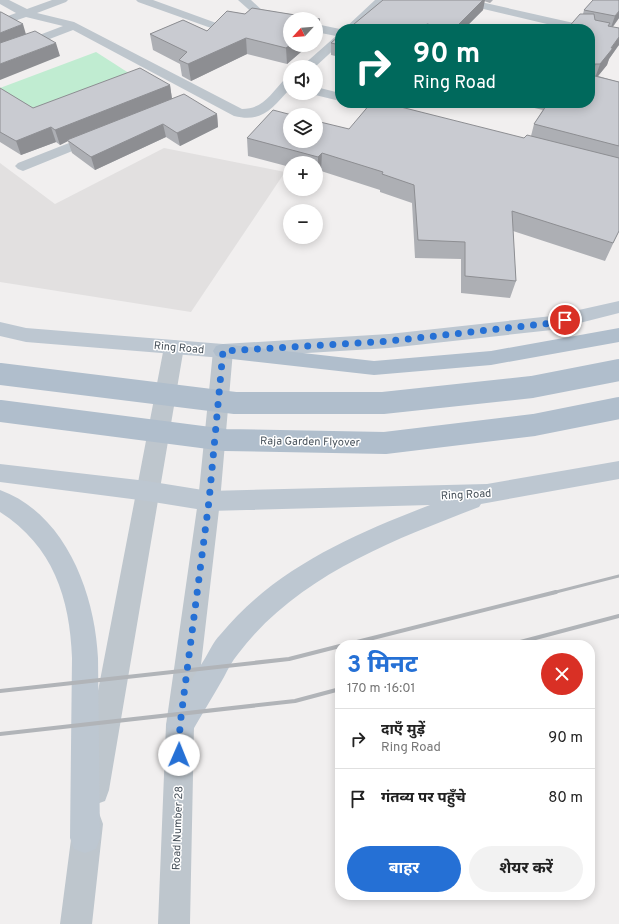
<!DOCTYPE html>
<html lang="hi">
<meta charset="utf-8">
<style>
:root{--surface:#fff;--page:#f2f2f2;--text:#222;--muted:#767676;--line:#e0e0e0;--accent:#2570d5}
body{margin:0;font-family:Overpass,"Noto Sans Devanagari",sans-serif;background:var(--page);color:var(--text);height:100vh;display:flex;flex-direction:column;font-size:15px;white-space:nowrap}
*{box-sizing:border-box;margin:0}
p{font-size:13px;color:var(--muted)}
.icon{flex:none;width:22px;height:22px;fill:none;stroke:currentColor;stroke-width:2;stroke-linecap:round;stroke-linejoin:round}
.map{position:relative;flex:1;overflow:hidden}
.sheet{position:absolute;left:335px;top:640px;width:260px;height:260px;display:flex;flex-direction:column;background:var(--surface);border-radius:16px;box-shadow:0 2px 10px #0003}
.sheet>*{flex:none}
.banner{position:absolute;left:335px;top:24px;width:260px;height:84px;border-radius:16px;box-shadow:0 2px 10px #0003;background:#00695c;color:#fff;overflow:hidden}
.needle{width:26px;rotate:244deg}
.tools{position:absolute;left:283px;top:12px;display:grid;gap:8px}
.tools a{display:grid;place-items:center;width:40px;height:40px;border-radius:50%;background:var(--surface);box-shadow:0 2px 10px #0003;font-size:20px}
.pin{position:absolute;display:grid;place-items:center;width:34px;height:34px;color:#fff;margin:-17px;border:2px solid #fff;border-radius:50%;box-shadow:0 1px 4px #0007}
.me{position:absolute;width:44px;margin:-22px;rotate:1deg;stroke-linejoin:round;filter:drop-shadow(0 0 3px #0008)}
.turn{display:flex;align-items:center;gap:14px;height:84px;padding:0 12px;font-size:18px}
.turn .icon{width:52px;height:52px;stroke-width:2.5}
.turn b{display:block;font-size:28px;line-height:34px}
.round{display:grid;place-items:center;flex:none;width:42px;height:42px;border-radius:21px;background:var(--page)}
.summary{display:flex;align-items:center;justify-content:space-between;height:68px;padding:0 12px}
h1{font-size:24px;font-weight:700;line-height:30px;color:var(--accent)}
.button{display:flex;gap:8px;margin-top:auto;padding:8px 12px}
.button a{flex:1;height:46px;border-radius:24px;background:var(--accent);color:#fff;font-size:16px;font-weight:700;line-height:46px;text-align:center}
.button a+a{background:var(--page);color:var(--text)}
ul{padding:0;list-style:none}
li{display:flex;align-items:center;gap:12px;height:60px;padding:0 12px;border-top:1px solid var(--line)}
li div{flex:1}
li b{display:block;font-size:15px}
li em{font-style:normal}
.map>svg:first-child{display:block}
.education{fill:#e2e0e0}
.green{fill:#c0ecd1}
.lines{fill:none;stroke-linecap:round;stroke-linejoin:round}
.minor{fill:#bec6cd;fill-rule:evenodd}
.tertiary{fill:#bec6cd;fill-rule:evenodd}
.secondary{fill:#bdc7d1;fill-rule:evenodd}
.primary{fill:#b0becc;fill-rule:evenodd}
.rail-far1{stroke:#b1b4b8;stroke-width:3}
.rail{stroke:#b1b4b8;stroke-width:4}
.primary-bridge{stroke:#b0becc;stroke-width:22}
.wall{fill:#adafb4}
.shaded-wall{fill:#8d8e92}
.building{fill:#c9cbd1;stroke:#8d8e92}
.route{stroke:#2570d5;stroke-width:7;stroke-dasharray:0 12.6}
.labels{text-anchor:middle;stroke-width:3;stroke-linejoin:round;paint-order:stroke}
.street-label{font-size:11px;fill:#48525b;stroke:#fff}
</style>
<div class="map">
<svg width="619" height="924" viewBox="0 0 619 924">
<rect width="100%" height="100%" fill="#f1efef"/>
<path class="education" d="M164 148 285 172 191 312 0 282V163L55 204Z"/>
<path class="green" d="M96 52 135 77 33 117 0 92V88Z"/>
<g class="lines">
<path class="minor" d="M0 0H9L27 9 52 0H68L66 2 37 13 74 22 242 109C264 109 271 93 285 79L290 78V89C272 108 263 123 234 116L73 30 0 58V50L63 26 26 17 0 26V19L16 13 0 4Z
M136 0H153L219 24 221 26 219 28H211L138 2Z
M238 0H251L265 13 292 19H290V25L257 17Z
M375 0H388L357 29H344Z
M452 0H472L587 26 589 29H568L454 2Z
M316 24 340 29V44L315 67H301L336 36 316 32Z
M316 87 340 93V101L311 94 316 93Z
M355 103H377L403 110 405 113 403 116 398 117 357 106Z
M97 132 102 133 104 136 102 139 28 169 23 171 18 169 15 166 18 163Z"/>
<path class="tertiary" d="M174 340 181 342 184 347 109 790 105 801 94 805 83 801 79 790 164 347 167 342Z
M223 344 230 346 233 351 220 501 194 725 190 924H158L166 725 198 501 213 351 216 346Z
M88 809 99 813 103 824 92 924H60L73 824 77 813Z"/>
<path class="secondary" d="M619 301V313L552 330 389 348 223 358 26 342 0 336V322L26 328 223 344 389 334 552 316Z
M619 461V479L481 504 479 507C391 541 297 576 238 654 232 661 228 669 224 677 213 696 201 716 190 735L180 739 170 735 166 725 170 715C181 697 192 679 204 660 209 652 213 642 220 635 274 569 352 535 430 505L209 511 147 501 0 482V464L147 481 209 491 487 484Z
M0 490C66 514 95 594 98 658L100 838 96 849 85 853 74 849 70 838 72 658C70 598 53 546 0 512Z"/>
<path class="primary" d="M619 328V342L491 365 374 375 223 358 216 356 213 351 216 346 223 344 374 361 491 351Z"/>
<path class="rail-far1" d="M552 593 619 576"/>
<path class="rail" d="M345 645 556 592
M509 645 619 616
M0 691 289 659 340 646
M0 734 295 701 340 689"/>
<path class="primary-bridge" d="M0 374 235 403H383L532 387 619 370
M0 411 225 440 385 443 534 425 619 408"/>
</g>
<path class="wall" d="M383 0H493L490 3 484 1 483 10 464 29H348Z
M593 0 619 18 613 27 619 28V45L609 59 607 65 598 76 619 82V231L605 261 513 231 516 281 510 298 461 293V259L415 258 412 203 380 192V190L321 171 318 174H316V163H290V167L248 156 247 138 349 129 524 138 531 136 534 124 543 110 526 106V103H590L583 14 584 10Z
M252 8 320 19V35L316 39V19H290V45H309L287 64 247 54 191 81 182 76 180 64 153 50 150 34 183 20 207 31 227 11 245 14Z
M340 35V57L331 55V43Z
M170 85 172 99 217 114 218 127 180 146 166 137 95 170 72 153 68 141 60 145 56 142 21 155 0 142V88L33 108Z"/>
<path class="shaded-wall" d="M483 0H485L483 10 464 29H454Z
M619 11V18L610 30 615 16Z
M320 19V35L316 39V23Z
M23 24 27 38 0 48V33Z
M427 24 426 29H421Z
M619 37V45L618 46 609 59 607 65 594 81 600 64Z
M246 38 247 54 191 81 188 64Z
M56 43 60 56 0 80V64Z
M290 45H309L287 64 286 48Z
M170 85 172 99 67 140 68 141 60 145 55 130Z
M217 114 218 127 180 146 177 133Z
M163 124 166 137 95 170 91 157Z
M51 127 56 142 21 155 16 141Z
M322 153 321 171 318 174V157Z"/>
<path class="building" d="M383 0H483L454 29H450L427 24 421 29H348Z
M593 0H619V11L615 16 584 10Z
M252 8 320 19 316 23V19H290V45L286 48 246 38 188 64 179 60 187 52 150 34 183 20 207 31 227 11 245 14Z
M0 12H1L23 24 0 33Z
M580 14H594L595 20 610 23 608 26 619 28V37L611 48H613L600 64H595L594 70 591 75 619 82V146L534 124 548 103H590V29H567Z
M35 31 56 43 0 64V43Z
M340 35V45L331 43Z
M140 68 170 85 55 130 51 127 16 141 0 132V88L33 108Z
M184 94 217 114 177 133 163 124 91 157 67 140Z
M371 103H385L524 138 527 135 619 158V231L613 243 512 211 516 281 465 276V242L418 240 414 185 382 174 383 172 322 153 318 157 247 138 273 110 292 115H290V141H316V121L349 129Z"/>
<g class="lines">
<path class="route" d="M179 755 180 725 209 501 223 351 390 341 552 323 565 320"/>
</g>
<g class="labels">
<g class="street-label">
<text transform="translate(179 347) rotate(5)" y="4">Ring Road</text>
<text transform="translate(310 441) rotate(1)" y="4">Raja Garden Flyover</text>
<text transform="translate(466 494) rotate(-3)" y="4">Ring Road</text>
<text transform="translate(177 828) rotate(-88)" y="4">Road Number 28</text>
</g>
</g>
</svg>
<div class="tools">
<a><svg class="needle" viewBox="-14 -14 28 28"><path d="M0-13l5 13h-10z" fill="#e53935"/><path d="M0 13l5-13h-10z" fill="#767676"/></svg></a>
<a><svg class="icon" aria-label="sound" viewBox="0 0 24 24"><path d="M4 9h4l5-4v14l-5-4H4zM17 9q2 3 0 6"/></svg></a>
<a><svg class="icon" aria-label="layers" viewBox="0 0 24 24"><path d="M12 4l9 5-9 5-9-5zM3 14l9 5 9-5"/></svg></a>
<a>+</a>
<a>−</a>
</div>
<div class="pin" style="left:565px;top:320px;background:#d93025"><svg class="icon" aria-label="arrive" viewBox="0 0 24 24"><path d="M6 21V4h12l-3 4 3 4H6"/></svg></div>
<svg class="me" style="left:179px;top:755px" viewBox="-20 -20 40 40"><circle r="19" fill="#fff"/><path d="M0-13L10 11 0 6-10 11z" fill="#2570d5"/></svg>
<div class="banner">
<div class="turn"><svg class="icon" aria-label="right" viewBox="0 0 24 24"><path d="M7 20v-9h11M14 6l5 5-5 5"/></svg><div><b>90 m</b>Ring Road</div></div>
</div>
<section class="sheet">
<div class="summary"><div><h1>3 मिनट</h1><p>170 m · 16:01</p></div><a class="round" style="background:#d93025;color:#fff"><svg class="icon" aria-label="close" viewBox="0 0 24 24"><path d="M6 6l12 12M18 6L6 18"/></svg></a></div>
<ul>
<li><svg class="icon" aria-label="right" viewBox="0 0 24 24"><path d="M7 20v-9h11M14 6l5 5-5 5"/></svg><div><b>दाएँ मुड़ें</b><p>Ring Road</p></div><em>90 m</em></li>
<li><svg class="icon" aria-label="arrive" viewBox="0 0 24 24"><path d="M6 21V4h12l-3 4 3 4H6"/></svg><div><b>गंतव्य पर पहुँचे</b></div><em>80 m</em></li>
</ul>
<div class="button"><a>बाहर</a><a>शेयर करें</a></div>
</section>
</div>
